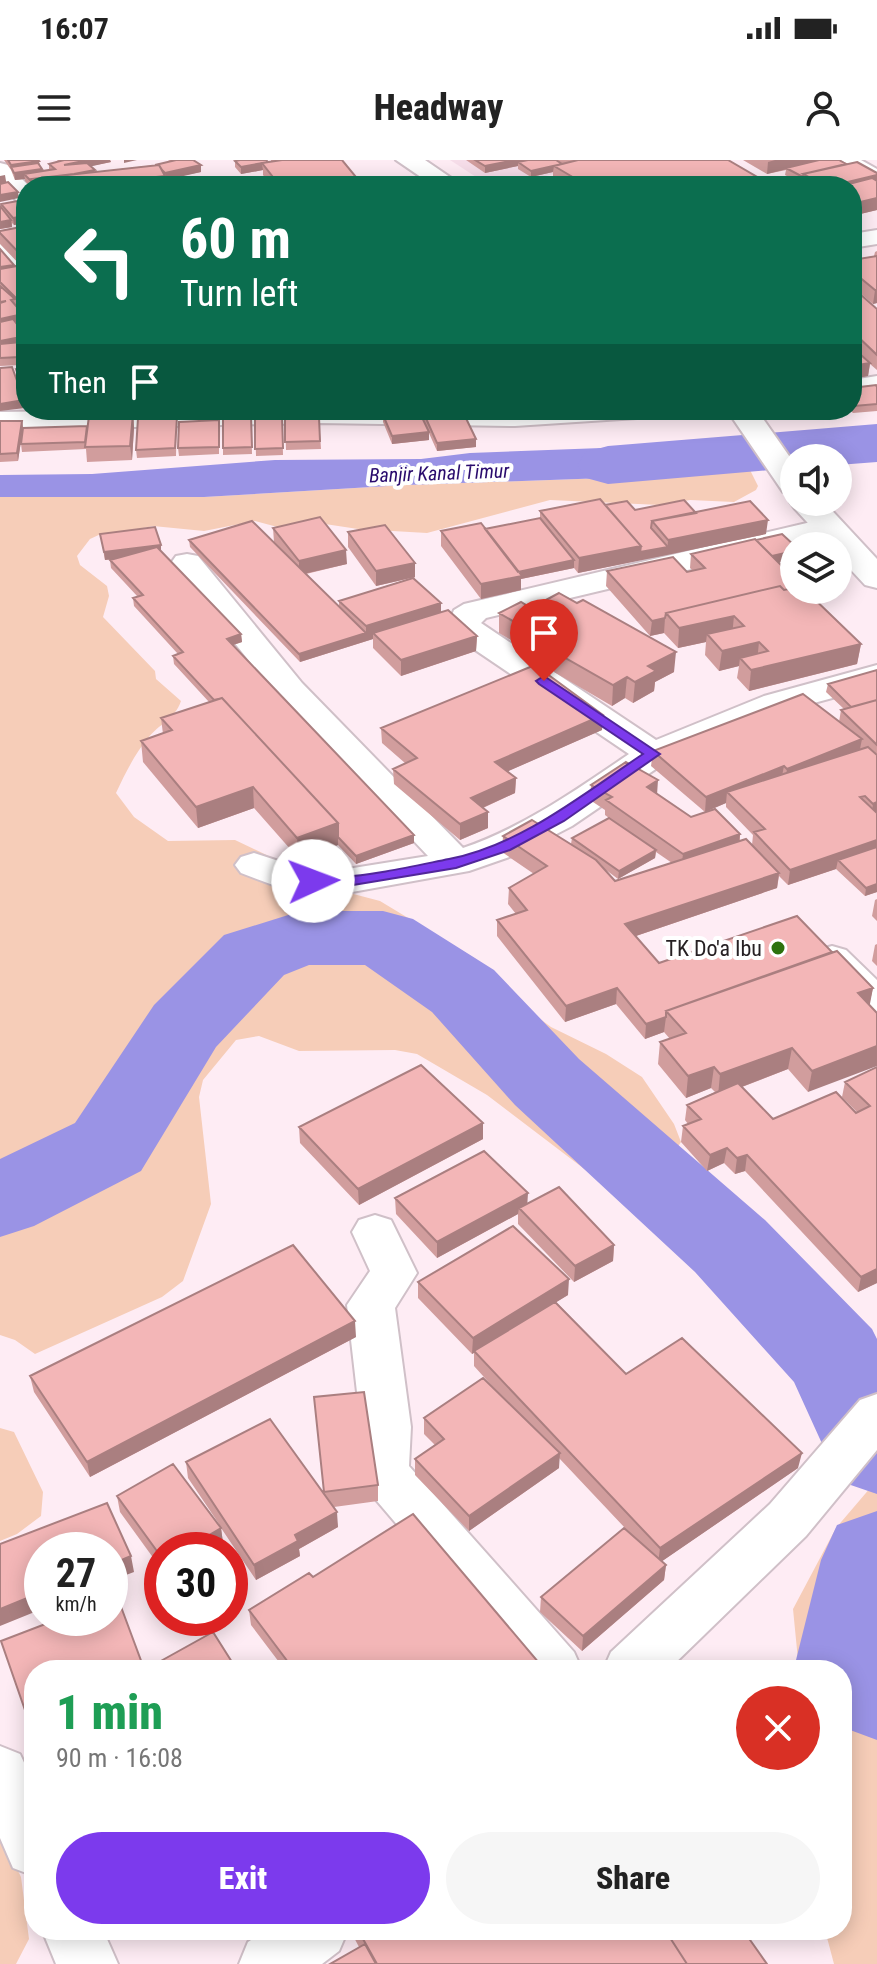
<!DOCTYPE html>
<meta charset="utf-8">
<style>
:root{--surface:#fff;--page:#f6f6f6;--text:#222;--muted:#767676;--accent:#7c3aed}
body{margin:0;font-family:"Roboto Condensed",sans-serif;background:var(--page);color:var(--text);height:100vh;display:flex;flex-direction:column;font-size:30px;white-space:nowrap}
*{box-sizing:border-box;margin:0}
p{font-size:26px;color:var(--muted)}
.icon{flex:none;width:44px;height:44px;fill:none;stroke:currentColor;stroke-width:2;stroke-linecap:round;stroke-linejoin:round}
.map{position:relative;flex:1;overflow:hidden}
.side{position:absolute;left:24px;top:1500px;width:828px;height:280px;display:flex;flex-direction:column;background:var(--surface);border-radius:32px;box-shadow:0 4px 20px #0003}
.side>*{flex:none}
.guide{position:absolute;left:16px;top:16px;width:846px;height:244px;border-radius:32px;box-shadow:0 4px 20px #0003;background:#0b6e4f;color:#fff;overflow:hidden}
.controls{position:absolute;left:780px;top:284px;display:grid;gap:16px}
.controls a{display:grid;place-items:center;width:72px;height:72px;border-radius:50%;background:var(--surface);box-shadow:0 4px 20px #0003;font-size:40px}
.speed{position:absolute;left:24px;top:1372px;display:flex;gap:16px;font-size:40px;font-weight:700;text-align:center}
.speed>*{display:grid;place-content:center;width:104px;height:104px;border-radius:50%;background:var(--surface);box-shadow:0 4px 20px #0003;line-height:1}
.speed small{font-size:20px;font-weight:400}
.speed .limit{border:12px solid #d22;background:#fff;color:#111}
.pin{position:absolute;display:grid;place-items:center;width:68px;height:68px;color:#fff;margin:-82px -34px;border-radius:50% 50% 50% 0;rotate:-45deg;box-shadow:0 0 8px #0007}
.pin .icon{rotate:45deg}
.me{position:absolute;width:88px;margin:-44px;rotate:88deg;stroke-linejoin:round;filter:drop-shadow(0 0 6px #0008)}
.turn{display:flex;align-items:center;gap:28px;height:168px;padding:0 32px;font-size:36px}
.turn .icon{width:104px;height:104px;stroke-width:2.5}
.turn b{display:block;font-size:56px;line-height:68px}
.then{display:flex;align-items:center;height:76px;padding:0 32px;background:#0003;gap:16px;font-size:30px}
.round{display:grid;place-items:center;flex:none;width:84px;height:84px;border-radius:42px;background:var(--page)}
.summary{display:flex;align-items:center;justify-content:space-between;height:136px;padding:0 32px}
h1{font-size:48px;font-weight:800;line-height:60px;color:#1e9e55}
.cta{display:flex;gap:16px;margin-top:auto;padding:16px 32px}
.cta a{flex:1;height:92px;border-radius:48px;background:var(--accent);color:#fff;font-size:32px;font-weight:800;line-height:92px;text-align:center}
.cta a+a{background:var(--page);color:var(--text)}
.status{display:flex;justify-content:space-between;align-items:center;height:56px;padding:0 40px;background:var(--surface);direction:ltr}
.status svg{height:22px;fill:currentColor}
header{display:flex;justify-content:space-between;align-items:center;height:104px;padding:0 32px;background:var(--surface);font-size:36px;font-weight:800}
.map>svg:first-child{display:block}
.built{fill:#f6dde9}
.green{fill:#f6cdb8}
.water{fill:#9a93e5}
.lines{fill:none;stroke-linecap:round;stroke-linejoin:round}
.river{fill:#9a93e5;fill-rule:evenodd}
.street-casing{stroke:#d0c0c8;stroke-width:4}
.primary-casing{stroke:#d0c0c8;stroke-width:4}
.street{fill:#fff;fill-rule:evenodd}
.primary{fill:#fff;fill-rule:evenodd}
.wall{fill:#d19d9d;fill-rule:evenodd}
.shaded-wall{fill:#aa7f80}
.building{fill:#f3b6b7;stroke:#aa7f80;stroke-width:2}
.route{fill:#7c3aed;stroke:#51269a;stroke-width:2}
.poi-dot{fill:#2d710d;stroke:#fff;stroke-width:3}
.labels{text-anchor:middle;stroke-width:8;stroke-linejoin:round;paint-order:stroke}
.far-water-label{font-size:20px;font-style:italic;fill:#2a0b6d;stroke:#fff}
.poi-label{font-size:22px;fill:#262023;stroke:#fff;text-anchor:end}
</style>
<div class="status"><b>16:07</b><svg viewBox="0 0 49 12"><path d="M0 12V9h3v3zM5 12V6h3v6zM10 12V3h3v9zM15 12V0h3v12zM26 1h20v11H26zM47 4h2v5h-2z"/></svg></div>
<header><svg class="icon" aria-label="menu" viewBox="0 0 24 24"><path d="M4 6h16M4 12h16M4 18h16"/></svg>Headway<svg class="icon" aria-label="person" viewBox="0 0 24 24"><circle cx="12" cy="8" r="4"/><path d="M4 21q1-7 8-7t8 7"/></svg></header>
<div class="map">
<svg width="877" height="1804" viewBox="0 0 877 1804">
<rect width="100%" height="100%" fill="#feecf4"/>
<path class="built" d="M450 0H615L502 26H490Z"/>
<path class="green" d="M735 301 747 304 758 326 756 330 734 342 690 340 660 345 550 340 427 373 358 369 325 364 285 369 255 361 204 371 153 366 120 373H103L90 379 77 396 80 405 107 426 109 436 103 457 155 511 156 519 181 541C175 559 159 564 148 578 134 595 125 614 116 633L134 657 168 681 235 680 342 731 380 741 476 799 513 839 551 867 606 894 642 917 674 964 681 982 671 997 629 1025 604 1024 487 935 417 894 395 890 299 891 259 876 236 880 203 920 199 937 211 1044 183 1121 162 1137 35 1194 15 1180 0 1175V337H204L405 325 606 318Z
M0 1268 14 1272 43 1332 41 1356 17 1374 0 1381Z
M877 1320V1804H834L825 1770H842V1510H799L793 1449 836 1368Z
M0 1674 21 1717 29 1779 16 1804H0Z"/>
<path class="water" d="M717 279 735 301 606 318 405 325 204 337H0V315L92 314 275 300 421 299 470 293 655 286Z"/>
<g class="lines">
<path class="river" d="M877 264V302L838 305V298H794V308L608 324 586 318 577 305 586 292 608 286Z
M301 751H383L413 759 494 810 579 899 765 1060 872 1169 877 1179V1334L839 1321 794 1222 695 1112 515 945 432 852 365 805H309L284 815 216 887 141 1011 34 1066 0 1077V999L75 963 154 845 224 775Z
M877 1351V1580L842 1567V1510H798L795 1504 821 1400 837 1365Z"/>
<defs>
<path id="street" d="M833 0H861L877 9V26L836 5Z
M0 3 8 5 29 26H26V44L18 42 0 24Z
M877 70V84L852 88V74Z
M0 82 9 84 26 101V124L17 121 0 103Z
M877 216V232L852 236V220Z
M131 250H651L647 256 637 258 515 266 318 263 0 270V252Z
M828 358 839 360 843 367 839 374 486 458 481 463 656 580 764 536 877 505V526L788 550 666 602 572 666 518 694 469 711 341 734 273 725 241 713 235 705 241 697 254 693 291 705 341 710 428 696 278 537 176 410 171 403 176 396 187 394 198 396 302 523 463 688C524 667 576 630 629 594L459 479 448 465 454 450 464 444Z
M832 786 846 790 877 820V858L863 854 812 799 818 790Z
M375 1055 391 1060 417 1113 395 1148 411 1267 409 1306 574 1492 582 1510H521L365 1327 358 1312 361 1267 347 1145 370 1111 352 1072 359 1060Z
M877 1234V1290L806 1376 668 1510H603L611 1492 770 1344 860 1240Z
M0 1586 20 1594 34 1624V1716L13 1708 0 1678Z
M42 1770H103L118 1804H56Z
M266 1770H348L339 1791 322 1804H239L248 1782Z"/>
<path id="primary" d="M396 0H425L463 26H434Z
M727 250H757L794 303V334L783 332Z
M794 336V342H824L877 399V428L865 425 838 396V386H829L795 349 790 342Z"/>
</defs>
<use href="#street" class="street-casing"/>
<use href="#primary" class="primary-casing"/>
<use href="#street" class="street"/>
<use href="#primary" class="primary"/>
</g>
<path class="wall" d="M4 0H38L42 11 49 10V4L58 1 57 0H110L111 2 91 6 95 12 155 5 170 1 168 0H194L201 5V12L165 19V21L175 26H30L25 21V19L15 20 11 10Z
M271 0H342L356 20 385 26H271L263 15V10L241 14 235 7V1L268 2 271 1Z
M466 0H728L773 26H566L553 18V12L531 17 518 9V6L485 13Z
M743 0H839L877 15V50L852 56V26H802V24L785 15 786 10 767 14Z
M26 43V63L14 65 12 63V67L0 69 1 44Z
M26 66V110H25L0 84V71Z
M0 89 15 106 26 115V153L15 144 23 154 24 161 15 163 26 179V205H24L23 197 24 184H21V205L0 206Z
M877 91V143L873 144 852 126V100L874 96 875 92Z
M852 127 877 149V210L870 204 868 216 852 219Z
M26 208V239L17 216 16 209Z
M877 227V251L853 253 850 250H852V228Z
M133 254 134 268 132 300 87 302 86 289 22 292 21 284 87 271Z
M424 254 476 287 437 291 424 262Z
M383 255 429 272V280L392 284 383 262Z
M251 256 252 294 223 295V288Z
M282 256 283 295 256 296 255 257Z
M177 257 176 296 137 298 136 290Z
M319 257 321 289 286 290 285 258Z
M219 260V294L179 296 178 288Z
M0 261H22L23 268 18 301 0 302Z
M605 345 635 350 696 353 766 374 578 413 574 408 521 419V430L481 439 441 386V371L485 369 540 358V351Z
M273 368 347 404 306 414 339 447V441L411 418 376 426 348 387V372L415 403V417L414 418 441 452 477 476 476 491 401 516 373 488V479L300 502 190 387 189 380 274 382Z
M100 374 161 391 241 474 242 482 233 485 414 683 356 704 338 685 299 699 254 648 198 668 143 602 141 581 163 574 161 558 209 542 174 504 173 496 178 494 134 446 133 438 138 437 111 408 110 400 119 398 105 400Z
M794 386V399L778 402 794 430 861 484 857 504 749 531 737 518 739 506 719 511 705 495 706 482 678 488 664 473 650 476 606 426 607 411 687 412 692 410 690 408 691 394Z
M531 448 674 512 655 522 654 531 633 543 625 538 612 546 554 512 555 506 499 473V453Z
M877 510V732L865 736 836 709 788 725 779 716 777 728 636 776 659 803 832 792 873 828 869 845 808 932 788 909 742 927 773 959 857 952 842 937 845 922 877 907V1123L858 1132 745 1011 735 1014 724 1003 707 1011 681 982 683 966 688 964 685 960 687 945 715 932 711 928 686 938 658 904 660 882 670 879 664 872 645 879 616 844 565 862 497 776V760L516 754 508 744 509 728 534 714 502 692 503 676 571 684 572 678 609 658 605 655V650L590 640 591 625 657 634 691 657 740 674V681L752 685 753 675 726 647V643L705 652 651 606 653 591 839 562 841 550 844 549 826 532 828 524ZM656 692 672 703 615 721 606 710 618 719 655 698Z
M603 555 602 570 508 611 516 618 515 633 483 648 488 668 460 680 394 624 393 609 405 603 382 583 381 568Z
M877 739V761L872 756 875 740Z
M877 784V806L872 801 875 785Z
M483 963V979L359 1045 300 983 299 967Z
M395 1038 527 1043 614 1085 613 1101 574 1122 518 1064V1054L437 1098 396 1054Z
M418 1122 568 1135 556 1142 626 1214 798 1308 662 1401 666 1405 664 1420 582 1491 540 1452 541 1437 625 1368 559 1298V1308L469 1371 415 1315V1299L435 1285 424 1274V1258L502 1237 474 1206V1193L472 1194 418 1138Z
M356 1177 90 1317 34 1232 30 1216Z
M314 1237 378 1325V1341L334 1347 338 1367 299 1389 300 1396 256 1420 221 1368 223 1383 211 1390H162V1410L120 1352 117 1336 219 1364 188 1318 186 1302 324 1333Z
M313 1417 545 1510H285L251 1465 249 1450Z
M350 1770H743L767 1804H330L359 1787Z"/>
<path class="shaded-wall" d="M88 0H110L111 2 65 12 64 5Z
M124 0H137L124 3Z
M515 0H546L518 2V6L485 13V6Z
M775 0H823L767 14 768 2Z
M39 1 40 8 12 9 11 5Z
M262 4 263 10 241 14V7Z
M201 5V12L166 20 165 13Z
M554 6 553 12 531 17V11Z
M42 9 43 16 24 14 25 19 15 20 14 13Z
M5 15 7 27 0 29V16Z
M877 15V27L831 26Z
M165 16 166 26H76Z
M18 32 19 38 0 42V35Z
M877 38V50L852 56V44Z
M26 56V63L14 65 13 58Z
M11 60 12 67 0 69V62Z
M23 97H26V110H25Z
M875 130H877V143L873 144Z
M23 154 24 161 0 166V159Z
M26 176V183L21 184V205L20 197 0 188V181Z
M856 179 854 193H852V180Z
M870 203 868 216 852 219V206Z
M24 240 25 248 0 251V244Z
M128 250H147L128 253Z
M133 254 134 268 132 300 130 286Z
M22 261 23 268 18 301 17 293Z
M429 272V280L392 284V276Z
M476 279V287L437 291V283Z
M768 360 766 374 667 395 668 380Z
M161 385V393L105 400 104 392Z
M641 386 668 387 667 395 578 413 579 398Z
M346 390 347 404 299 415V401Z
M794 391V399L764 406 765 398Z
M574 400V408L521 419V430L481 439V424L514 412Z
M415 403V417L376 426V411Z
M800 441 734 456 732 476 707 474 706 482 678 488 679 468Z
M441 443V458L373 473V479L300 502 299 494 366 473V466Z
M665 458 664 473 650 476 652 461Z
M241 474 242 482 227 487V479Z
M477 476 476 491 401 516V500Z
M759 482 757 502 740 498 739 506 719 511 722 491Z
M861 484 857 504 749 531 751 510Z
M676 492 674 512 655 522 654 531 633 543 635 522 648 506Z
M627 517 625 538 612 546 613 525Z
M603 555 602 570 495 617V602Z
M862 579 859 594 785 624 787 609Z
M784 606 781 621 727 632 726 643 705 652 706 637Z
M516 618 515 633 471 653V638Z
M658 620 657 635 647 627Z
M253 627 254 648 198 668 196 647Z
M877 642V657L871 659 873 644Z
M488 652V668L460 680V664Z
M338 663V685L299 699 297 678Z
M740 674 738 689 681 710 683 694Z
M414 675V683L356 704V696Z
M877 680V695L838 700 836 709 788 725 790 710Z
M656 690 655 698 618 719 619 711Z
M779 713 777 728 624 780 625 764Z
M877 724V732L865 736 866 728Z
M617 828 616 844 565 862 566 846Z
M873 828 869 849 858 833Z
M666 857 664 872 645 879 646 864Z
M877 886V906L808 932 812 911Z
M792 888 788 909 718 936 720 914Z
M714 907 711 928 686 938 688 916Z
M483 963V979L359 1045 358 1029Z
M727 988 724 1003 707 1011 710 995Z
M747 995 745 1011 735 1014 737 998Z
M528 1033 527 1049 519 1048 518 1054 437 1098V1082Z
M614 1085 613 1101 574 1122 575 1106Z
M877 1109V1123L858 1132 861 1117Z
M569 1119 568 1135 472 1194 473 1178Z
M355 1161 356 1177 90 1317 87 1302Z
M560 1293 559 1308 469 1371V1356Z
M802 1293 798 1308 658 1404 660 1388Z
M337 1352 338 1367 299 1389 300 1396 256 1420 254 1405 295 1375Z
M221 1368 223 1383 211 1390H184Z
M131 1396 134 1412 110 1421V1405Z
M666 1405 664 1420 582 1491 583 1476Z
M42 1432V1449L0 1466V1449Z
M34 1550V1566L30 1568 26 1553Z"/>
<path class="building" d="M8 0H38L39 1 11 5Z
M64 0H88L64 5 87 3 95 10 74 14 31 19 32 22 24 14 55 9 49 4Z
M176 0H193L201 5 165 13 162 10 159 5H155Z
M240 0H266L268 2 241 7 235 1Z
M282 0H342L356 17 318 24 378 17 385 26H280L262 3Z
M475 0H515L485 6Z
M528 0H556L562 4 531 11 518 2Z
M578 0H728L773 26H588L554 6Z
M819 0H839L846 4 803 14V17L786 8Z
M857 2 877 13V15L831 26H825L803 14Z
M38 3 42 9 14 13 11 7Z
M159 5 165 16 76 26H34L31 19Z
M872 18 877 21V38L852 44V26H841Z
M171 20 175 26H122Z
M8 22 18 32 0 35V24Z
M23 40 26 43V56L13 58 1 44Z
M0 46 11 60 0 62Z
M26 66V97H23L0 73V71Z
M0 89 14 105 0 107Z
M877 96V130H875L852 111V100Z
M17 106 26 115V146H24L0 122V109Z
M0 126 15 139 11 140 23 154 0 159V143L6 141 0 142Z
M852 127 877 149V195L852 171Z
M13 159 26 176 0 181V162Z
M21 182 20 197 0 198V184Z
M24 183H26V197H23Z
M852 187 870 203 852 206Z
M12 207 24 240 0 244V208Z
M26 208V231L24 232 16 209Z
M876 225 877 227V244L854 246 852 243V228Z
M462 250 476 279 437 283 424 254Z
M419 251 429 272 392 276 383 255Z
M133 254 130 286 85 287 89 256Z
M251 256 252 287 223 288V257Z
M282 256 283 288 255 289V257Z
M177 257 175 288 136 290 138 258Z
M319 257 320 281 285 282V258Z
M219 260V287L178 288 179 262Z
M0 261H22L17 293 0 294Z
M87 266 85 282 21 284 23 268Z
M600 339 641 386 579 398 540 351Z
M684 340 696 353 652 361 651 368 668 387 640 392 641 386 605 345 627 341 635 350Z
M750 341 768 360 668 380 652 361Z
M320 357 346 390 299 401 273 368Z
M540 358 574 400 518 412 485 369Z
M252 361 366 473 299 494 189 380Z
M481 363 522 416 481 424 441 371Z
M385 365 415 403 376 411 348 372Z
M155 367 161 385 104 392 100 374Z
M782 374 795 386 794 391 772 396 756 380Z
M755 379 794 418V428L784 430 780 426 666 453 665 458 652 461 607 411 673 397 687 412 705 408 691 394Z
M157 387 241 474 227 479 414 675 356 696 338 677V663L222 538 214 540 173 496 183 492 133 438 143 435 110 400Z
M413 418 441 443 366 466 339 441Z
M780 426 784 430 794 428V430H805L861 484 751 510 740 498 768 491 759 482 722 491 707 474 744 466 734 456 679 468 666 453Z
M559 433 577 443 583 440 676 492 648 506 656 511 635 522 627 517 613 525 555 492 561 489 499 453 521 442 531 448Z
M448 450 477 476 401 500 373 473Z
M535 505 603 555 495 602 516 618 471 638 488 652 460 664 393 609 417 598 381 568Z
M877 510V540L851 547 828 524Z
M803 534 862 579 787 609 784 606 706 637 653 591Z
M222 538 338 663 297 678 253 627 196 647 141 581 172 570 161 558Z
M877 540V585L841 550Z
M868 587 877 595V642L873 644 865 636 860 637 877 653V680L790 710 754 672 765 669 727 632Z
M626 602 658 620 647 627 691 657 715 649 740 674 683 694 606 640 612 637 591 625Z
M609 658 656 690 619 711 572 678Z
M532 660 596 700 615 721 746 679 779 713 625 764 659 803 797 756 832 792 666 851V857L646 864 617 828 566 846 497 760 527 750 509 728 547 706 503 676Z
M877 687V724L866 728 838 700Z
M837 791 873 828 858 833 877 853V886L812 911 792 888 720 914 714 907 688 916 660 882 686 873 666 851Z
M421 905 483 963 358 1029 299 967Z
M877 907V1109L861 1117 747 995 737 998 727 988 710 995 683 966 701 959 687 945 738 923 773 959 836 932 856 953 870 946 845 922Z
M484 991 528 1033 437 1082 395 1038Z
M559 1027 614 1085 575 1106 519 1048Z
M513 1066 569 1119 473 1178 418 1122Z
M293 1085 355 1161 87 1302 30 1216Z
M555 1142 626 1214 682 1178 802 1293 660 1388 474 1191Z
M483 1218 560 1293 469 1356 415 1299 444 1279 424 1258Z
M364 1232 378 1325 324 1332 314 1237Z
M270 1259 337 1352 295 1375 298 1381 254 1405 186 1302Z
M173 1304 221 1368 184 1390H162V1398L117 1336Z
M107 1343 131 1396 110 1405V1390H42V1432L0 1449V1384Z
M413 1354 545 1510H294L249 1450 309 1413 313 1417Z
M624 1368 666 1405 583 1476 541 1437Z
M117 1436 143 1506 133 1510H34V1550L26 1553 1 1481 61 1458H110V1439Z
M213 1472 237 1510H164L159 1502Z
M726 1503 731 1510H714Z
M358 1770H665L687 1804H377Z
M665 1770H743L767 1804H687Z
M365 1784 376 1804H330Z"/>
<path class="route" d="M544 516 660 594 564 661 510 690 456 708 341 727 307 725 305 721C313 713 327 717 339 717 375 715 414 706 449 699 521 685 583 634 643 594L539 524 536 521Z"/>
<circle class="poi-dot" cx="778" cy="788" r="8"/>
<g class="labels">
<g class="far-water-label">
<text transform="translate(439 313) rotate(-2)" y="7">Banjir Kanal Timur</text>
</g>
<g class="poi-label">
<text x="762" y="796">TK Do'a Ibu</text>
</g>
</g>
</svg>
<div class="controls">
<a><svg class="icon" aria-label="sound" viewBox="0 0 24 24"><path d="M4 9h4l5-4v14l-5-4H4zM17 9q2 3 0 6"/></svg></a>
<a><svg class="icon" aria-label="layers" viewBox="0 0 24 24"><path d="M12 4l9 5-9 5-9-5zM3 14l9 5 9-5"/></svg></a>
</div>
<div class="speed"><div>27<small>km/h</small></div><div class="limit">30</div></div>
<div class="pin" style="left:544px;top:521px;background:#d93025"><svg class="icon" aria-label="arrive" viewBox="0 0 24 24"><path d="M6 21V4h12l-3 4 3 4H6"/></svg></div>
<svg class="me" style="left:313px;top:721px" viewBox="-20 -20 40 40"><circle r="19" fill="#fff"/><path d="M0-13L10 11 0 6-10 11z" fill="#7c3aed"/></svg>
<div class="guide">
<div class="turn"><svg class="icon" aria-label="left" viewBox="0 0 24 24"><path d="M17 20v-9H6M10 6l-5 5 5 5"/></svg><div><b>60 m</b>Turn left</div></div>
<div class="then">Then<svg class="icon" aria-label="arrive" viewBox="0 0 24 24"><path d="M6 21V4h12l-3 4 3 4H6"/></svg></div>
</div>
<section class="side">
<div class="summary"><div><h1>1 min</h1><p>90 m · 16:08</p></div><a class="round" style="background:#d93025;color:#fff"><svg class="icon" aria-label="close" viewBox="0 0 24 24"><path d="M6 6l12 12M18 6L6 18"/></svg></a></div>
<div class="cta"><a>Exit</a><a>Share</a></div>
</section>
</div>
